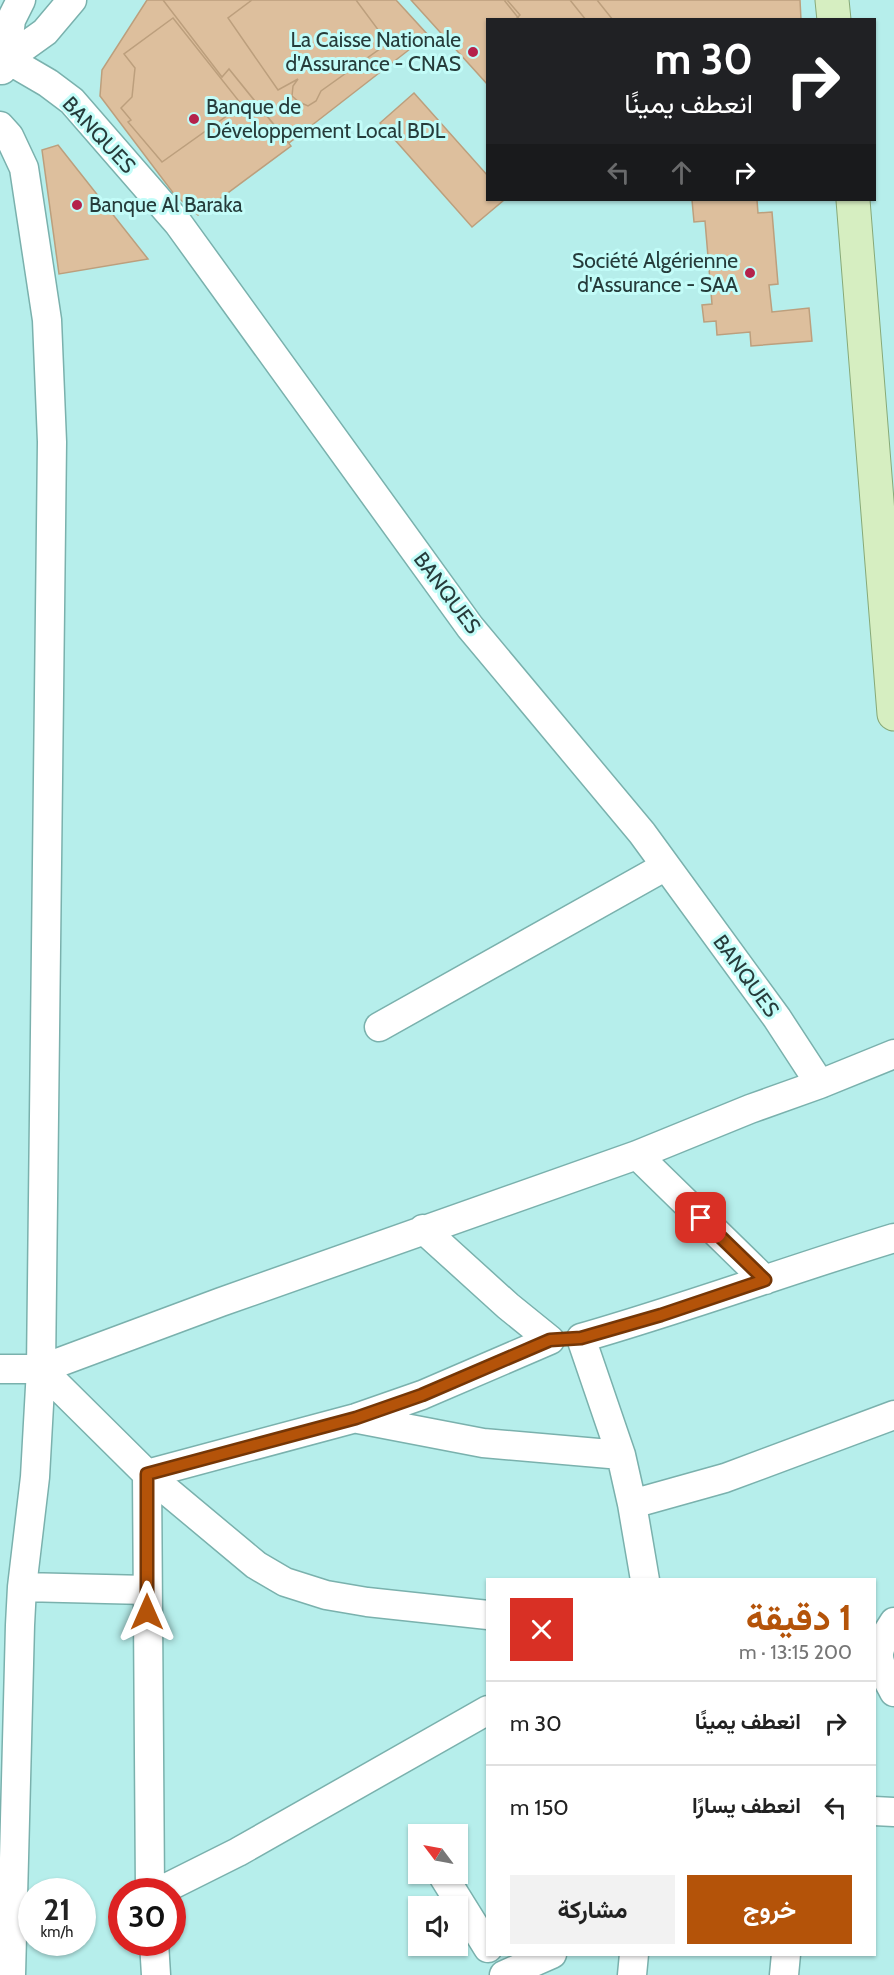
<!DOCTYPE html>
<html lang="ar">
<meta charset="utf-8">
<style>
:root{--surface:#fff;--page:#f2f2f2;--text:#222;--muted:#767676;--line:#e0e0e0;--accent:#b45309}
body{margin:0;font-family:Cabin,Vazirmatn,sans-serif;background:var(--page);color:var(--text);direction:rtl;height:100vh;display:flex;flex-direction:column;font-size:22px;white-space:nowrap}
*{box-sizing:border-box;margin:0}
p{font-size:20px;color:var(--muted)}
.icon{flex:none;width:33px;height:33px;fill:none;stroke:currentColor;stroke-width:2;stroke-linecap:round;stroke-linejoin:round}
.map{position:relative;flex:1;overflow:hidden;direction:ltr}
.sheet{position:absolute;left:486px;top:1578px;width:390px;height:378px;display:flex;flex-direction:column;background:var(--surface);border-radius:0px;box-shadow:0 2px 4px #0004;direction:rtl}
.sheet>*{flex:none}
.hud{position:absolute;left:486px;top:18px;width:390px;height:183px;border-radius:0px;box-shadow:0 2px 4px #0004;direction:rtl;background:#202124;color:#fff;overflow:hidden}
.needle{width:39px;rotate:302deg}
.fabs{position:absolute;left:408px;top:1824px;display:grid;gap:12px}
.fabs a{display:grid;place-items:center;width:60px;height:60px;border-radius:0px;background:var(--surface);box-shadow:0 2px 4px #0004;font-size:30px}
.speed{position:absolute;left:18px;top:1878px;display:flex;gap:12px;font-size:30px;font-weight:700;text-align:center}
.speed>*{display:grid;place-content:center;width:78px;height:78px;border-radius:50%;background:var(--surface);box-shadow:0 2px 4px #0004;line-height:1}
.speed small{font-size:15px;font-weight:400}
.speed .limit{border:9px solid #d22;background:#fff;color:#111}
.pin{position:absolute;display:grid;place-items:center;width:51px;height:51px;color:#fff;margin:-26px;border-radius:12px;box-shadow:0 3px 9px #0006}
.me{position:absolute;width:66px;margin:-33px;rotate:0deg;stroke-linejoin:round;filter:drop-shadow(0 0 4px #0008)}
.turn{display:flex;align-items:center;gap:21px;height:126px;padding:0 24px;font-size:27px}
.turn .icon{width:78px;height:78px;stroke-width:2.5}
.turn b{display:block;font-size:42px;line-height:51px}
.lanes{display:flex;align-items:center;height:57px;padding:0 24px;background:#0003;justify-content:center;gap:30px;direction:ltr}
.lanes .off{opacity:.35}
.round{display:grid;place-items:center;flex:none;width:63px;height:63px;border-radius:0px;background:var(--page)}
.headline{display:flex;align-items:center;justify-content:space-between;height:102px;padding:0 24px}
h1{font-size:36px;font-weight:700;line-height:45px;color:var(--accent)}
.cta{display:flex;gap:12px;margin-top:auto;padding:12px 24px}
.cta a{flex:1;height:69px;border-radius:0px;background:var(--accent);color:#fff;font-size:24px;font-weight:700;line-height:69px;text-align:center}
.cta a+a{background:var(--page);color:var(--text)}
ul{padding:0;list-style:none}
li{display:flex;align-items:center;gap:18px;height:84px;padding:0 24px;border-top:2px solid var(--line)}
li div{flex:1}
li b{display:block;font-size:22px}
li em{font-style:normal}
.map>svg:first-child{display:block}
.building{fill:#ddbf9d;stroke:#bc9f7d;stroke-width:1.5}
.lines{fill:none;stroke-linecap:round;stroke-linejoin:round}
.minor-casing{stroke:#7ab1ad;stroke-width:31}
.major-casing{stroke:#87a977;stroke-width:35}
.minor{stroke:#fff;stroke-width:28}
.major{stroke:#d6eec1;stroke-width:33}
.route-casing{stroke:#753606;stroke-width:15}
.route{stroke:#b45309;stroke-width:10}
.poi-dot{fill:#b4224b;stroke:#c3fcf8;stroke-width:2}
.labels{text-anchor:middle;stroke-width:6;stroke-linejoin:round;paint-order:stroke}
.poi-label{font-size:21px;fill:#263c3b;stroke:#c3fcf8;text-anchor:end}
.street-label{font-size:21px;fill:#263c3b;stroke:#c3fcf8}
</style>
<div class="map">
<svg width="894" height="1975" viewBox="0 0 894 1975">
<rect width="100%" height="100%" fill="#b6eeeb"/>
<path class="building" d="M147 0H163L222 77 229 69 291 146 198 215 174 194 100 96 102 70Z
M163 0H396L428 35 289 143 229 69 222 77Z
M252 0H356L388 43 321 91 316 101 308 106 299 102 292 96 293 86 298 79 278 90 228 18Z
M411 0H800L801 20H488V85Z
M504 0H597L613 20H520Z
M507 0H570L586 20H515L520 15Z
M173 18 242 105 162 162 128 122 131 120 121 108 132 97 135 68 124 54Z
M414 93 488 176V200H504L472 227 380 123Z
M58 145 148 259 59 274 42 150Z
M58 145 148 259 59 274 42 150Z
M692 200H757L758 213 772 212 778 284 769 285 772 312 809 308 812 341 751 346 750 332 717 335 716 321 704 322 702 305 712 304 705 221 694 222Z"/>
<g class="lines">
<defs>
<path id="minor" d="M0 55 48 83 72 101 178 223 470 627 642 833 777 1018 820 1084 894 1054
M6 60 45 32 72 0
M2 70 6 60 11 20 21 0
M0 126 9 136 24 168 47 320 52 442 41 1369 35 1477 22 1587 20 1625 11 1975
M379 1027 666 866
M637 1155 765 1280
M0 1369H41L221 1302 637 1155 750 1109 820 1084
M41 1369 147 1474 256 1565 285 1582 326 1595 367 1602 488 1615
M358 1419 483 1443 621 1455
M632 1504 725 1478 894 1415
M645 1580 632 1504 621 1455 581 1338C686 1308 789 1270 894 1238
M22 1587 147 1590
M894 1622C872 1656 876 1658 894 1692
M874 1811 894 1812
M442 1874 488 1948
M150 1892 147 1474 356 1418 422 1395 550 1340 508 1306 423 1229
M158 1892 238 1852 488 1710
M154 1942 156 1975
M504 1975 552 1954
M632 1975 634 1954
M784 1975 786 1954"/>
<path id="major" d="M832 0 834 20
M853 200 894 714"/>
</defs>
<use href="#minor" class="minor-casing"/>
<use href="#major" class="major-casing"/>
<use href="#minor" class="minor"/>
<use href="#major" class="major"/>
</g>
<g class="lines">
<defs>
<path id="route" d="M147 1612V1474L356 1418 422 1395 550 1340 581 1338 661 1315 765 1280 701 1218"/>
</defs>
<use href="#route" class="route-casing"/>
<use href="#route" class="route"/>
</g>
<g class="poi-dot">
<circle cx="473" cy="52" r="6"/>
<circle cx="194" cy="119" r="6"/>
<circle cx="77" cy="205" r="6"/>
<circle cx="750" cy="273" r="6"/>
</g>
<g class="labels">
<g class="poi-label">
<text x="461" y="47">La Caisse Nationale<tspan x="461" dy="24">d'Assurance - CNAS</tspan></text>
<text x="206" y="114" text-anchor="start">Banque de<tspan x="206" dy="24">Développement Local BDL</tspan></text>
<text x="89" y="212" text-anchor="start">Banque Al Baraka</text>
<text x="738" y="268">Société Algérienne<tspan x="738" dy="24">d'Assurance - SAA</tspan></text>
</g>
<g class="street-label">
<text transform="translate(99 135) rotate(47)" y="7">BANQUES</text>
<text transform="translate(447 593) rotate(53)" y="7">BANQUES</text>
<text transform="translate(746 976) rotate(54)" y="7">BANQUES</text>
</g>
</g>
</svg>
<div class="fabs">
<a><svg class="needle" viewBox="-14 -14 28 28"><path d="M0-13l5 13h-10z" fill="#e53935"/><path d="M0 13l5-13h-10z" fill="#767676"/></svg></a>
<a><svg class="icon" aria-label="sound" viewBox="0 0 24 24"><path d="M4 9h4l5-4v14l-5-4H4zM17 9q2 3 0 6"/></svg></a>
</div>
<div class="speed"><div>21<small>km/h</small></div><div class="limit">30</div></div>
<div class="pin" style="left:701px;top:1218px;background:#d93025"><svg class="icon" aria-label="arrive" viewBox="0 0 24 24"><path d="M6 21V4h12l-3 4 3 4H6"/></svg></div>
<svg class="me" style="left:147px;top:1612px" viewBox="-20 -20 40 40"><path d="M0-17L14 15 0 8-14 15z" fill="#b45309" stroke="#fff" stroke-width="4"/></svg>
<div class="hud">
<div class="turn"><svg class="icon" aria-label="right" viewBox="0 0 24 24"><path d="M7 20v-9h11M14 6l5 5-5 5"/></svg><div><b>30 m</b>انعطف يمينًا</div></div>
<div class="lanes"><svg class="icon off" aria-label="left" viewBox="0 0 24 24"><path d="M17 20v-9H6M10 6l-5 5 5 5"/></svg><svg class="icon off" aria-label="ahead" viewBox="0 0 24 24"><path d="M12 20V5M6 11l6-6 6 6"/></svg><svg class="icon" aria-label="right" viewBox="0 0 24 24"><path d="M7 20v-9h11M14 6l5 5-5 5"/></svg></div>
</div>
<section class="sheet">
<div class="headline"><div><h1>1 دقيقة</h1><p>200 m · 13:15</p></div><a class="round" style="background:#d93025;color:#fff"><svg class="icon" aria-label="close" viewBox="0 0 24 24"><path d="M6 6l12 12M18 6L6 18"/></svg></a></div>
<ul>
<li><svg class="icon" aria-label="right" viewBox="0 0 24 24"><path d="M7 20v-9h11M14 6l5 5-5 5"/></svg><div><b>انعطف يمينًا</b></div><em>30 m</em></li>
<li><svg class="icon" aria-label="left" viewBox="0 0 24 24"><path d="M17 20v-9H6M10 6l-5 5 5 5"/></svg><div><b>انعطف يسارًا</b></div><em>150 m</em></li>
</ul>
<div class="cta"><a>خروج</a><a>مشاركة</a></div>
</section>
</div>
